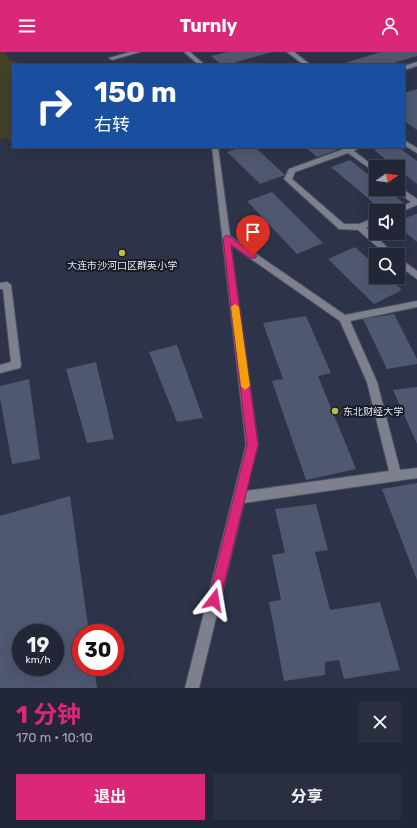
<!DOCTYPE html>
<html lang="zh">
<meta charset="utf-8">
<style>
:root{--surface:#222738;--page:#2a2f40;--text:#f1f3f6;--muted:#a2a5ae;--line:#3f4453;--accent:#db2777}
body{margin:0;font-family:Rubik,"Noto Sans SC",sans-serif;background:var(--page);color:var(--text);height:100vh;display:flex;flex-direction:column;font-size:15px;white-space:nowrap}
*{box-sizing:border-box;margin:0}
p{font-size:13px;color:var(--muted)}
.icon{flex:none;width:22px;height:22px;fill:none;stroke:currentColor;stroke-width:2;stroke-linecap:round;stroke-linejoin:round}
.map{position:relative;height:636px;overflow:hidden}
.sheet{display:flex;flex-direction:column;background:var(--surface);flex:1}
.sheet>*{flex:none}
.top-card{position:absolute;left:12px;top:12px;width:393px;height:84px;border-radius:0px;box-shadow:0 4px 16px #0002,0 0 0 1px var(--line);background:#1a4fa0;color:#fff;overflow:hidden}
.needle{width:26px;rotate:77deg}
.buttons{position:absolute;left:369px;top:108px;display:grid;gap:8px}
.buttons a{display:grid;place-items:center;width:36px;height:36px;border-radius:0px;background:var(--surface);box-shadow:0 4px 16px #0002,0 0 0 1px var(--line);font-size:20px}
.speed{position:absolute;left:12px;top:572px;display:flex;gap:8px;font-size:20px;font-weight:700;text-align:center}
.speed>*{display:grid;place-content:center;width:52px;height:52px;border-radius:50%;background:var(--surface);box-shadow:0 4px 16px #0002,0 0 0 1px var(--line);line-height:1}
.speed small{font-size:10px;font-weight:400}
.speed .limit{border:6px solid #d22;background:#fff;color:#111}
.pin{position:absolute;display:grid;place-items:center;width:34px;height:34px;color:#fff;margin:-41px -17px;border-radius:50% 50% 50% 0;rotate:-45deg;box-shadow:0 0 4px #0007}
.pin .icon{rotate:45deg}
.me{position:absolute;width:44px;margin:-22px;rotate:14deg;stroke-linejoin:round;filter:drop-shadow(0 0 3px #0008)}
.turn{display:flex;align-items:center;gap:14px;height:84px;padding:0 16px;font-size:18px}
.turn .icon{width:52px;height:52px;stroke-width:2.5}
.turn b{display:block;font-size:28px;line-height:34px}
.round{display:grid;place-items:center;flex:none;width:42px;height:42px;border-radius:0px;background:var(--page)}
.headline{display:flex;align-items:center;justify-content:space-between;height:68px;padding:0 16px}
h1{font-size:24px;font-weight:700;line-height:30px;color:var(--accent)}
.cta{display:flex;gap:8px;margin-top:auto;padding:8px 16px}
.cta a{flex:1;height:46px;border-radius:0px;background:var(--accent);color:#fff;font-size:16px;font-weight:700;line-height:46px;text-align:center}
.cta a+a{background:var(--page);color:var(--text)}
header{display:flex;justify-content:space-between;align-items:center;height:52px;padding:0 16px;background:var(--accent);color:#fff;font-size:18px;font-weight:700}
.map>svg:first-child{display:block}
.green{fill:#414228}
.building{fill:#505871;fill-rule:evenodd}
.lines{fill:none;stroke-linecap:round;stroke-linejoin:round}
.minor-casing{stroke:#4a5166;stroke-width:2}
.minor{fill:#7e818d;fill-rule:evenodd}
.route{fill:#db2777;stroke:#8e194d}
.slow{fill:#f59e0b}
.poi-dot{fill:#bdbf43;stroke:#191c26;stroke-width:1.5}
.labels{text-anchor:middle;stroke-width:4;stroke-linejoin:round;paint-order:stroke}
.poi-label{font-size:10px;fill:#e4e9f7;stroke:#191c26}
</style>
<header><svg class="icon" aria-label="menu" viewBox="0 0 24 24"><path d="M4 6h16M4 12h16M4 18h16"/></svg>Turnly<svg class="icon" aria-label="person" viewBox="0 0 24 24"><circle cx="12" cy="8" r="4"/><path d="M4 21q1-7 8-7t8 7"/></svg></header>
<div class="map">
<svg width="417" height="636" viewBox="0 0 417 636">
<rect width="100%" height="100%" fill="#2d344a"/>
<path class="green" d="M0 0H4L9 7 19 13H13V89L5 86 0 88Z"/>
<path class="building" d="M228 0H272L226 13H222L211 4Z
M381 0H417V4L387 13H338Z
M417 37V78L404 69V41Z
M241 95H255L285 123 260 132 227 100Z
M305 95H333L337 98 317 105Z
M383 95H398L417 109V132L398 117V115H395L374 98Z
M350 108 376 129V137H386L405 152 389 159H383L331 115Z
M272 140 323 191 297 202 247 149Z
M416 162H417V190L398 174V169Z
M355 195 376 214V225H388L402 238 374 252 328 207Z
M394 262 417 307V312L387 317 363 267Z
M306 264 331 321 318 324 356 417 306 428 272 329 283 327 263 271Z
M177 293 203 366 177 370 149 300Z
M96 310 114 387 87 391 66 317Z
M29 327 40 407 12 412 0 346V334Z
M417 335V392L393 338Z
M417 431V528L382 437Z
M70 444 89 581H81V615H94L97 636H0V464ZM21 581H55V615H21Z
M316 452 328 498 315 500 330 558 380 550 400 618 344 627 339 608 325 610V623L284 629 269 550 281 548 272 503 285 501 275 457Z"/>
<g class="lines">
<defs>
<path id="minor" d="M130 0H140L112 8 109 6Z
M184 0H190L205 13H199Z
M287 0H294L311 13H304Z
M417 10V14L404 18V14Z
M404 88 417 96V101L404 93Z
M212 95H218L230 184 345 263 417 249V255L350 269 377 330 400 418 417 416V426L244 451 199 636H185L246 393ZM231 193 340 269 367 330 389 419 246 439 258 393Z
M342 95H360L354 99 376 116V121L348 101 295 120 292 127 344 172H359L376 165V171L366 176 396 203H387L358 178 339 177 284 127 289 117 344 97Z
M398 134 417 147V153L398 161V159H392L411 150 395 138 398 137Z
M398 205 417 219V227L398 213Z
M7 230 11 233 21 313 20 316 0 321V313L11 310 3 237H0V231Z"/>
</defs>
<use href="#minor" class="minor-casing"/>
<use href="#minor" class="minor"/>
</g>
<path class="route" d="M227 183 257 204 255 206H250L231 193 258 393 220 548 218 553 214 554 210 553 208 548 247 393 223 186Z"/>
<path class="slow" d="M235 252 239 255 250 334 245 338 241 334 231 255Z"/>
<g class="poi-dot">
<circle cx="122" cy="201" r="4"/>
<circle cx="335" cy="359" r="4"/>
</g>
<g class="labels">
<g class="poi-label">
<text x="122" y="217">大连市沙河口区群英小学</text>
<text x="343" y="363" text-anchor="start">东北财经大学</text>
</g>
</g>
</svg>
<div class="buttons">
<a><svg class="needle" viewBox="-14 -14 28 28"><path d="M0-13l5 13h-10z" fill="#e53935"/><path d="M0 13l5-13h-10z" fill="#a2a5ae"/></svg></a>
<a><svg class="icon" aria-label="sound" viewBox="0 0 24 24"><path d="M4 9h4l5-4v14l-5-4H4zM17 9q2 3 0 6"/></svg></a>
<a><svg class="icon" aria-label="search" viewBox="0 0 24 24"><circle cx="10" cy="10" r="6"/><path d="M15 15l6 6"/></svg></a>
</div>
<div class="speed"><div>19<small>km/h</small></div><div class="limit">30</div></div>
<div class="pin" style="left:253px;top:204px;background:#d93025"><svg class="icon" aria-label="arrive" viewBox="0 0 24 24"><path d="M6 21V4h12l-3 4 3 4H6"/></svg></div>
<svg class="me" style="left:214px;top:548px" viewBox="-20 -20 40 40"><path d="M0-17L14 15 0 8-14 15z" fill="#db2777" stroke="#fff" stroke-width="4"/></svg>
<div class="top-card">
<div class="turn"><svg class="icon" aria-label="right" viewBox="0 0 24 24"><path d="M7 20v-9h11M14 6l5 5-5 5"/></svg><div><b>150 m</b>右转</div></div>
</div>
</div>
<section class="sheet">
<div class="headline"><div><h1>1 分钟</h1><p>170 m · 10:10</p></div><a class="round"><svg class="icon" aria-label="close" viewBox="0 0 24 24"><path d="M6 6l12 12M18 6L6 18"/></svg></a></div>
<div class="cta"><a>退出</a><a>分享</a></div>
</section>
